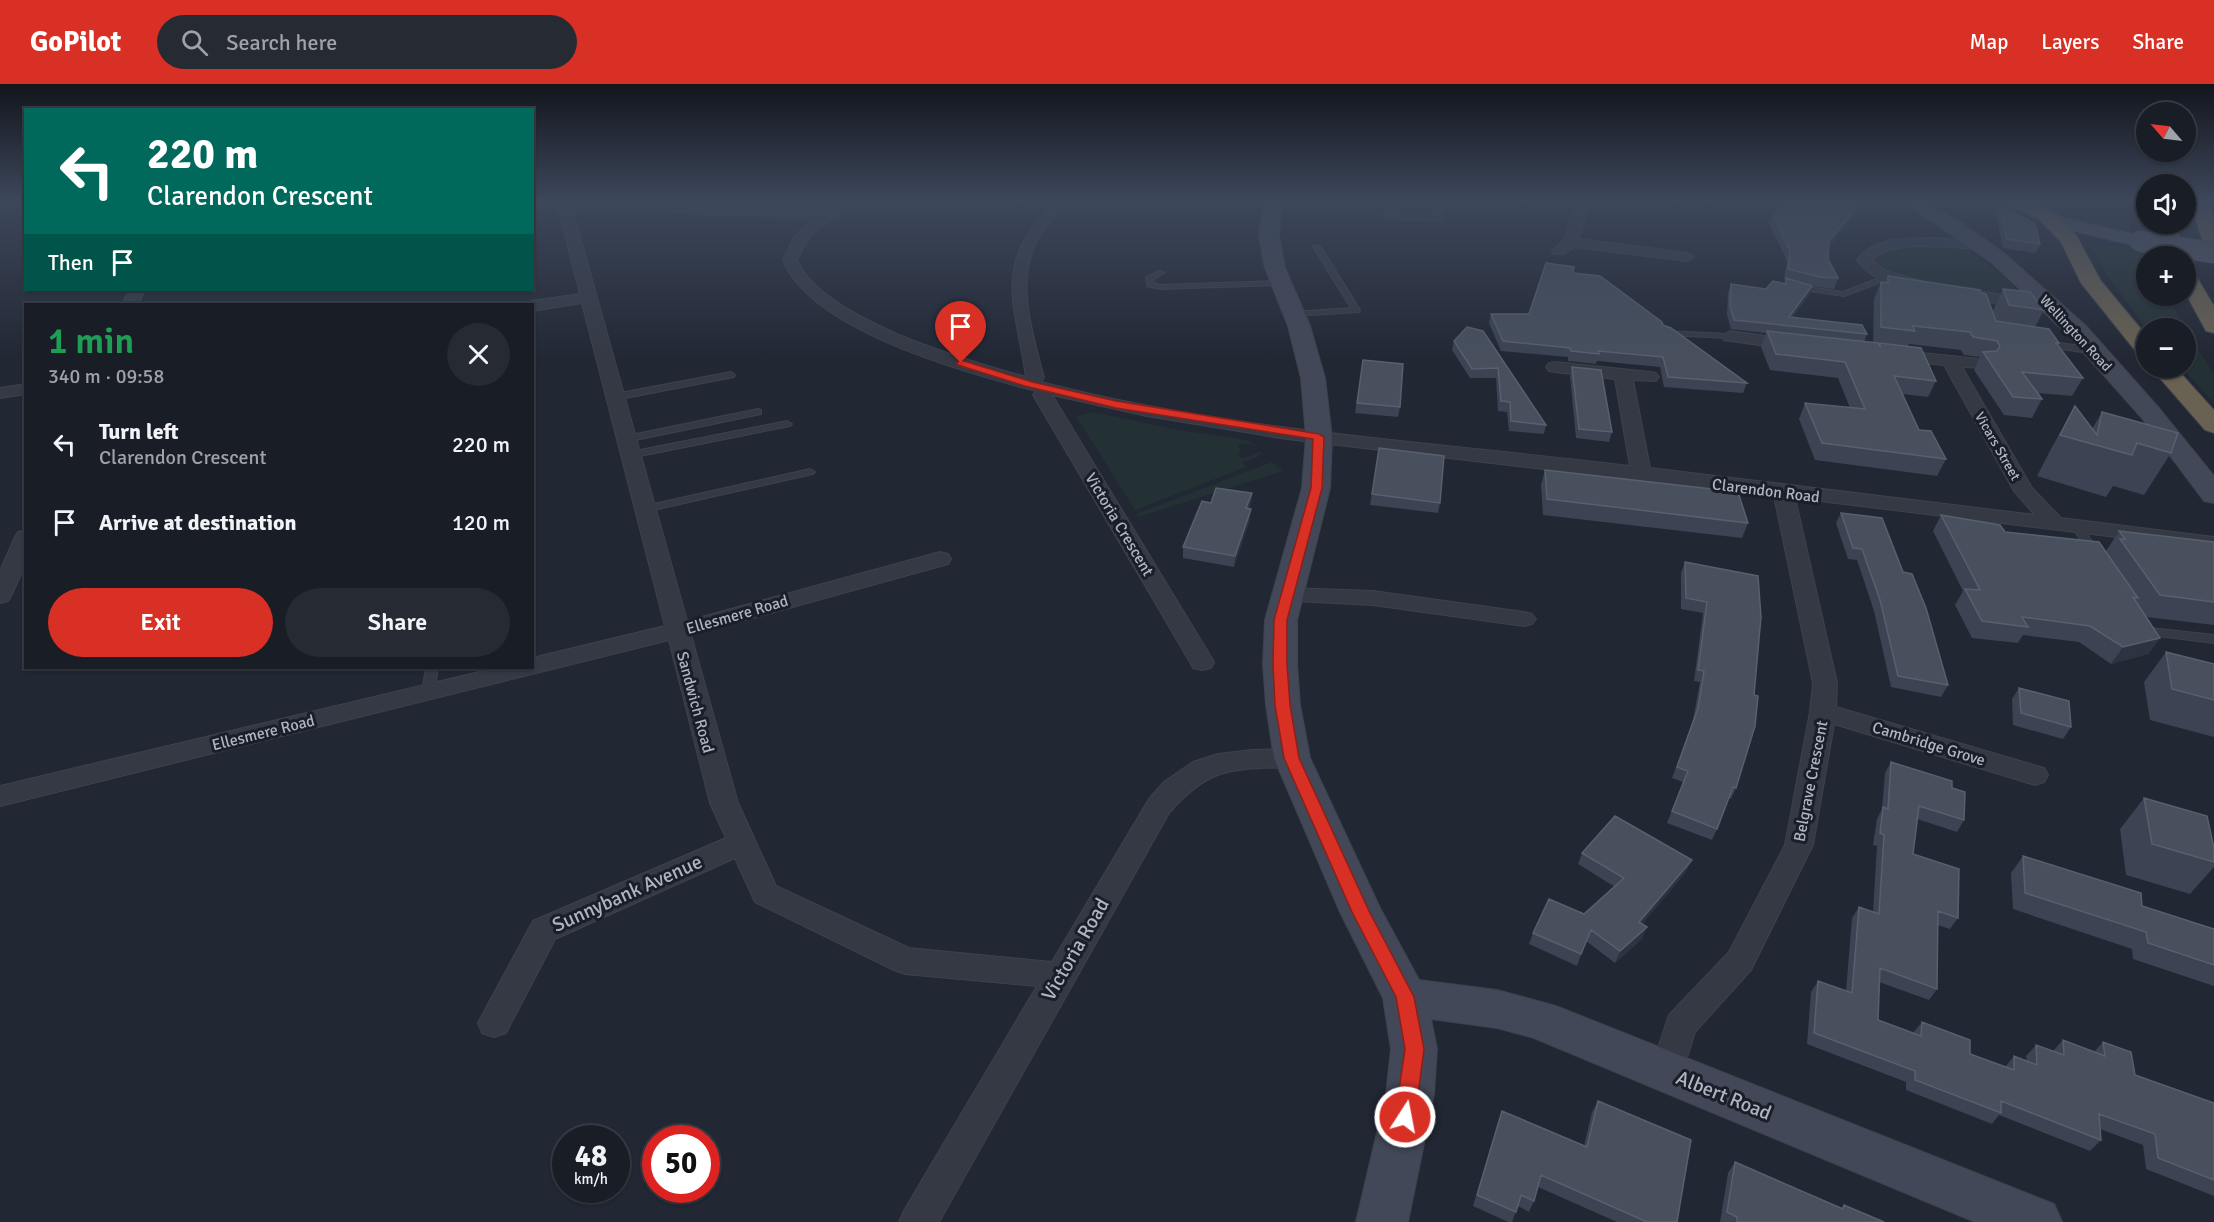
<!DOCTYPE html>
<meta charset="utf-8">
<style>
:root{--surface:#191d26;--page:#262a32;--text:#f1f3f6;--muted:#9fa2a7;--line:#373b43;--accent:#d93025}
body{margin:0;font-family:Signika,sans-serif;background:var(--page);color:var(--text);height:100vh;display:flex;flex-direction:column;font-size:22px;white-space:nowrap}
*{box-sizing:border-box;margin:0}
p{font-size:20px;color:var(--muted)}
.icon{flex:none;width:33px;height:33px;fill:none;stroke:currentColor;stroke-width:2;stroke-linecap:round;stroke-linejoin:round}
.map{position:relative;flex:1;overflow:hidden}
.side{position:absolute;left:24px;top:219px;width:510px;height:366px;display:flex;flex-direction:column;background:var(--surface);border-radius:0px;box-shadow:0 2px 4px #0004,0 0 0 2px var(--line)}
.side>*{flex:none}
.banner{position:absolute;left:24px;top:24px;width:510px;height:183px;border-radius:0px;box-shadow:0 2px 4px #0004,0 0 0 2px var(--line);background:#00695c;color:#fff;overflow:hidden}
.needle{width:39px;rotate:298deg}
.fabs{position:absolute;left:2136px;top:18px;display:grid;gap:12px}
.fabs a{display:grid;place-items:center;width:60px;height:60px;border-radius:50%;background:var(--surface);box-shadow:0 2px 4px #0004,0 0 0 2px var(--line);font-size:30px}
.speed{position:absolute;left:552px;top:1041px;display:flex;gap:12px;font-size:30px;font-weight:700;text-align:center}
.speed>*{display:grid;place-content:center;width:78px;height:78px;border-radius:50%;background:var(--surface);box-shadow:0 2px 4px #0004,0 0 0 2px var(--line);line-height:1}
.speed small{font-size:15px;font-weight:400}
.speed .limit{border:9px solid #d22;background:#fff;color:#111}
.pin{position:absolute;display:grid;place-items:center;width:51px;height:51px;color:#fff;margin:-62px -26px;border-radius:50% 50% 50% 0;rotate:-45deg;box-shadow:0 0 6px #0007}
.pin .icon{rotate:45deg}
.me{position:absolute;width:66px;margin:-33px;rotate:11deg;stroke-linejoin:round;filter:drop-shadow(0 0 4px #0008)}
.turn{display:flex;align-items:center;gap:21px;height:126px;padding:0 24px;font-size:27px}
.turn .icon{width:78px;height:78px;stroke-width:2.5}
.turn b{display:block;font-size:42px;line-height:51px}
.then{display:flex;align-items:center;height:57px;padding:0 24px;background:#0003;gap:12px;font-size:22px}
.round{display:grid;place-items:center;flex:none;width:63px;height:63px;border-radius:32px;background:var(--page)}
.overview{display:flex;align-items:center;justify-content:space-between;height:102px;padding:0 24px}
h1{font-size:36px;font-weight:600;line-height:45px;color:#1e9e55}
.cta{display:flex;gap:12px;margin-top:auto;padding:12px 24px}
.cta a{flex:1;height:69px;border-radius:36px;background:var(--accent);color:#fff;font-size:24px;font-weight:600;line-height:69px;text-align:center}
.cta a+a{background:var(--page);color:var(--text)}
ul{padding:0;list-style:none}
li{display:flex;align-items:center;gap:18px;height:78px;padding:0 24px}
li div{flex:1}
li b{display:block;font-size:22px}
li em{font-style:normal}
header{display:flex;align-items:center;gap:36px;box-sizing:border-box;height:84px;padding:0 30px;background:var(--accent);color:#fff}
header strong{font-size:28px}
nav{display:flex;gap:33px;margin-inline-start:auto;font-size:21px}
.search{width:420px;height:54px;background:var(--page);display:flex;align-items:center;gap:15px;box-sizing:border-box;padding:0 21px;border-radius:33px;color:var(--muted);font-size:22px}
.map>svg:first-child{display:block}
.green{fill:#233134}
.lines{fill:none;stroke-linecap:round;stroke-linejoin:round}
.lane-casing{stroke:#3d424d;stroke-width:2}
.street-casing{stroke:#3d424d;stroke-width:2}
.secondary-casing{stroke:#3d424d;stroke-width:2}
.primary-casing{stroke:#3d424d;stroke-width:2}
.highway-casing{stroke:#3c414b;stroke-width:2}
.lane{fill:#343944;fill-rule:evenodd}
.street{fill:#343944;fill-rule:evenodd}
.secondary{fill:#424857;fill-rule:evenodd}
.primary{fill:#525864;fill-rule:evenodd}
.highway{fill:#696252;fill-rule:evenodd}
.primary-bridge-casing{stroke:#3d424d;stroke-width:22;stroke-linecap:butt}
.primary-bridge{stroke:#525864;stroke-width:21}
.wall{fill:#3c4352}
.shaded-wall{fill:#2c3341}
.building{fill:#48505e;stroke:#585f6e;stroke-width:1.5}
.route{fill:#d93025;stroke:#8d1f18;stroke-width:1.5}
.labels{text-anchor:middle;stroke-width:6;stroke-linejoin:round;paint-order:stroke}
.far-street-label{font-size:14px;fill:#aeb4c1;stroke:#1a1e28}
.street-label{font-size:16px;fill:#aeb4c1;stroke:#1a1e28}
.near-street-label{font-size:20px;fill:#aeb4c1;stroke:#1a1e28}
</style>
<header>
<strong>GoPilot</strong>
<div class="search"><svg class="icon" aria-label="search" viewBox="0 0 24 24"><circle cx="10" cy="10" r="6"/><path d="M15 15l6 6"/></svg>Search here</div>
<nav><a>Map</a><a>Layers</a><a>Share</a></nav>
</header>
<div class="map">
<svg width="2214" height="1138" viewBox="0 0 2214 1138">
<rect width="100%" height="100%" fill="#212733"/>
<path class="green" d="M2028 117H2125L2131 150C2095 142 2060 134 2028 117Z
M1905 161 1963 163 2004 193 2025 215 1923 198 1886 187 1878 181 1875 173 1881 167Z
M2091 162H2134L2148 166 2151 172H2146V212H2169L2184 244 2146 245 2105 188Z
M2186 246 2214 290V319L2182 284H2186Z
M1093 328 1179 346 1246 356 1260 363 1243 359 1237 361 1241 366 1238 372 1244 374 1261 367V369L1258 373 1243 378 1246 383 1135 426 1076 332Z
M1272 378 1283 387 1138 433 1136 430Z"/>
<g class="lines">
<defs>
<path id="lane" d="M1314 161 1321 163 1360 226 1359 228 1294 232 1290 230 1294 228 1351 224 1313 163Z
M1160 187 1164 189 1153 196 1154 199 1160 201 1281 197 1285 199 1281 201 1160 205 1147 202 1146 193Z
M1887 191 1894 193 1844 212 1796 205 1792 203 1796 201 1843 208Z
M1662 247 1730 250 1734 252 1730 254 1665 251 1661 249Z
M2045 257 2095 264 2099 267 2095 270 2042 262 2041 260Z
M731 288 735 291 734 293 615 316 610 313 615 310Z
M758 325 761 326V330L626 358 621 355 626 352Z
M787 337 792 340 790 342 630 374 625 371 630 368Z
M810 385 815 388 813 390 645 428 640 425 645 422Z
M2076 439 2080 440 2098 466 2099 468 2098 470H2090L2071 442Z
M2143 539 2150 544 2214 551V559L2142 550 2137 543Z
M426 584H438L434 608 428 612 422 608Z"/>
<path id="street" d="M532 117H607L827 127 847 117H866L832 135 813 149 802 165 797 176C823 236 966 276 1026 293 1015 218 991 178 1056 117H1071C1060 131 1045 140 1037 156 1015 199 1033 251 1044 294L1041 298C1233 348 1434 358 1630 382L1615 295 1555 288 1549 287 1546 283 1549 279 1555 278 1650 288 1656 289 1659 293 1656 297 1633 296 1650 384 2035 431 2014 407 1944 281 1893 276 1887 275 1884 271 1887 267 1893 266 1980 275 1986 276 1989 280 1986 284 1962 283 2032 404 2061 434 2214 453V465L1795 414 1837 599 1836 623 2044 684 2048 691 2044 698 2035 701 1834 640 1813 761 1751 886 1695 948 1679 999 1667 1003 1655 999 1650 988 1669 931 1729 868 1785 761 1810 628 1813 599 1774 412 1287 355 1147 332 1052 311 1214 578 1211 584 1202 586 1193 584 1190 578 1033 311 1036 307C967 289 811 247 783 176L795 152 814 135 572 124 687 537 940 468 948 470 951 475 948 480 691 551 738 719 776 802 909 864 1052 878 1149 715 1164 698 1193 678 1218 670 1252 666 1292 665 1301 667 1305 674 1301 681 1292 683C1233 685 1210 682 1169 729L939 1138H899L905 1125 1037 902 905 890 894 886 755 818 735 774 555 855 506 949 494 953 482 949 478 939 533 837 726 754 710 719 669 556 0 722V702L496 584H532V574L665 542 582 219 532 227V220H525L532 217 580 210 558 123 532 122Z
M1434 117H1448L1441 137 1388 135 1381 131 1388 127 1430 130Z
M1575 117H1589L1579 155 1687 169 1694 173 1687 177 1574 163 1564 170H1554L1552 167 1564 156Z
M1672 117H1705L1706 119C1698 126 1680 123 1672 117Z
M1936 154 1981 157 1988 161 1981 165C1953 164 1892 154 1872 176L1886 187 1924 198 1927 201 1924 204 1919 206C1895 201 1871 197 1857 176 1874 152 1909 154 1936 154Z
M1957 203 2029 216 2037 221 2029 226 1951 211 1949 208Z
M130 206H145L138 220H122Z
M1730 247 1795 256 1803 261 1795 266 1724 256 1722 252Z
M26 300V310L0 314V304Z
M26 447V479L11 512 8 517 0 519V487L15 453 18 448Z
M1286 504 1373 507 1524 528 1532 530 1536 535 1532 540 1524 542 1373 521 1278 516 1275 511 1278 506Z"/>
<path id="secondary" d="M1264 117H1282L1279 152 1285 184 1310 242 1325 294 1332 353 1330 404 1297 536V580L1300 621 1310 674 1380 824 1419 896 1497 906 1556 922 2054 1120 2062 1138H1975L1534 954 1497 944 1431 935 1437 965 1434 1010 1408 1138H1356L1386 1010 1391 965 1383 914 1340 828 1274 674 1266 621 1263 580 1265 536 1302 404 1306 353 1301 294 1288 242 1265 184 1259 152Z
M1902 117H1925L1962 139 2005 170 2086 242 2158 323 2214 392V419L2204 417 2141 333 2069 252 1991 178Z"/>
<path id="primary" d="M2006 117H2030L2065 134 2147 153 2150 157 2147 161 2140 163 2052 142 2008 121Z"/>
<path id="highway" d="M2190 117H2208L2214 133V168L2207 166 2204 162Z
M2045 126 2052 128 2076 151 2101 197 2146 251V272L2138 270 2081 199 2061 158 2036 132 2038 128Z
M2156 140H2174L2188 172 2186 176V172H2168Z
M2186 185 2193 187 2214 222V249L2206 247 2186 210Z
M2151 284H2176L2214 326V349L2205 346Z"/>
</defs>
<use href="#lane" class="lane-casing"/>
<use href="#street" class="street-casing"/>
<use href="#secondary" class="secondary-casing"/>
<use href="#primary" class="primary-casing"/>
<use href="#highway" class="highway-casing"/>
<use href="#lane" class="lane"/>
<use href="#street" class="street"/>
<use href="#secondary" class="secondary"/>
<use href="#primary" class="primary"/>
<use href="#highway" class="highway"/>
<defs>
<path id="primary-bridge" d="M2140 157 2214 169"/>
</defs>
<use href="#primary-bridge" class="primary-bridge-casing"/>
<use href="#primary-bridge" class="primary-bridge"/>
</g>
<path class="wall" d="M1786 117H1868L1829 163 1828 175 1838 194 1834 205 1812 202 1809 211 1792 234 1867 250 1864 258 1873 259 1874 215 1881 198 1885 199 1888 192 1981 209 1993 227 2003 205 2044 226 2035 243 2059 259 2058 262 2083 294 2072 312 2037 309 2042 315 2032 334 2004 331 1974 286 1980 273 1964 271 1961 266 1909 260 1908 262 1936 297 1928 313 1903 310 1919 346 1946 375 1937 392 1815 376 1799 335 1805 319 1850 324 1838 294 1770 286 1761 263 1766 249 1731 245 1727 231 1728 208 1731 200 1766 205 1784 200 1786 196 1784 195 1787 177 1769 140 1773 130Z
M1999 120 2040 160 2036 169 2003 164 1995 128Z
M1573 189 1663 241 1747 299 1743 309 1664 303 1660 283 1597 277 1596 280 1568 277V273L1501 267 1489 239 1491 230H1529Z
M1467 243 1546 341 1544 350 1509 347 1507 328 1498 327 1496 294H1470L1452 266 1454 257Z
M1363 276 1400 323 1398 333 1355 329Z
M1572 283 1612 348 1609 358 1576 354 1570 292Z
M2075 322 2092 345 2102 328 2171 369 2144 411 2113 402 2106 413 2037 392 2052 363Z
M1379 364 1440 419 1438 429 1370 421Z
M1545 386 1748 439 1742 454 1543 431 1541 401Z
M1252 409 1251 420 1249 424 1250 435 1234 483 1183 474V463L1211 419Z
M1841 429 1903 488 1948 601 1941 613 1891 603 1874 527 1857 476 1848 475 1836 439Z
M1941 431 2005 448 2106 467 2119 447 2214 458V541L2146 533 2160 554 2148 570 2111 580 2079 558 2023 551 2018 559 1972 554 1955 521 1963 507 1933 447Z
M1685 478 1758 492 1736 704 1731 715 1728 714 1717 745 1712 756 1667 739 1683 698 1672 694 1693 636 1700 598 1694 597 1703 529 1681 525V489Z
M2166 568 2214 580V653L2150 636 2144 598Z
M2019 604 2071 643 2063 655 2013 641 2012 615Z
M1891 678 1952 704 1964 736 1957 748 1917 735 1913 770 1958 834 1950 845 1938 841 1937 905 1929 916 1879 898 1878 936 1913 949 1922 938 1970 970 2005 983 2014 972 2027 977 2026 972 2036 961 2053 967 2063 956 2094 968 2103 958 2135 991 2214 1019V1112L2146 1085 2143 1061 2100 1045 2101 1056 2090 1067 1999 1031 1992 1040 1906 1006V998L1807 960 1811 908 1818 897 1846 907 1852 834 1859 823 1873 828 1877 762 1873 761 1877 735 1882 725 1885 689Z
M2144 714 2214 764V783L2190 810 2126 791 2120 745Z
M1582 769 1686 788 1642 840V855L1615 879 1586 857 1577 882 1529 860 1533 849 1584 830 1615 803 1578 780Z
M2023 772 2142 822 2214 845V902L2133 875 2132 865 2013 825 2011 789Z
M1598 1017 1677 1138H1617L1538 1103 1534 1117 1529 1128 1518 1122 1512 1138H1508L1473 1122 1498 1038 1502 1027 1584 1062 1592 1028Z
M1735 1078 1841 1124 1844 1121 1884 1138H1720L1728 1089Z"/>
<path class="shaded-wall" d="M1863 117H1868L1825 167 1829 157Z
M1812 202 1809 211 1785 242 1789 233Z
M1252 409 1251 420 1245 435 1246 424Z
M1251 425 1250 435 1234 483 1235 472Z
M2160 554 2148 570 2111 580 2123 563Z
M1692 776 1686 788 1634 850 1639 838Z
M1647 843 1642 855 1615 879 1620 867Z"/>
<path class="building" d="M1786 117H1863L1829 157 1828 175 1838 194 1819 193 1788 185 1790 167 1773 130Z
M1999 120 2035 140 2040 160 2007 155Z
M1546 179 1574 183 1573 189 1600 192 1662 238 1663 241 1671 244 1747 299 1668 293 1663 273 1598 267 1599 270 1571 267 1570 264 1503 257 1491 230H1529Z
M1888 192 1980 206 1981 209 1986 210 1996 237 2049 245 2059 259H2056L2083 294 2022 288 2042 315 2013 313 1983 268 1997 267 2000 262 1997 257 1973 253 1970 248 1913 242 1915 247 1881 243V198L1888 199Z
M1786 194 1812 202 1789 233 1862 241 1867 250 1734 236 1730 222 1731 200 1766 205 1773 197 1786 200Z
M2003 205 2030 208 2044 226 2009 221Z
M1467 243 1483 247 1546 341 1511 337 1510 318 1501 317 1498 284 1472 285 1454 257Z
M1767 247 1878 259 1880 262V259L1921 264 1936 297 1894 292 1919 346 1931 347 1946 375 1822 359 1805 319 1865 325 1845 278 1776 270Z
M1363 276 1403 280 1400 323 1357 319Z
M1572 283 1601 286 1612 348 1579 345Z
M2075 322 2097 351 2102 328 2178 349 2171 369 2137 359 2132 371 2060 351Z
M1379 364 1444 372 1440 419 1372 410Z
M1545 386 1738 408 1748 439 1547 415Z
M1216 404 1252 409 1246 424 1251 425 1235 472 1183 463 1202 417 1211 419Z
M1841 429 1882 434 1903 488 1912 490 1926 524 1948 601 1898 592 1880 516 1862 465 1853 464Z
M1941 431 2000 441 2005 448 2099 458 2138 514 2133 513 2160 554 2123 563 2090 542 2022 533 2028 543 1982 537 1965 505 1980 506Z
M2119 447 2214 458V518L2160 511 2120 455H2125Z
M1685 478 1758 492 1761 533 1754 611 1758 612 1755 642 1736 704 1733 703 1717 745 1672 727 1688 687 1677 683 1698 624 1704 587 1698 586 1707 518 1686 514Z
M2166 568 2214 580V616L2172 605Z
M2019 604 2069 617 2071 643 2021 629Z
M1891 678 1952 697V704L1965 708 1964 736 1919 722 1913 770 1959 785 1958 834 1938 827 1937 905 1880 884 1878 936 1921 952 1922 938 1970 956V970L2014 986V972L2037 981 2036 961 2064 971 2063 956 2105 972 2103 958 2131 968 2135 991 2214 1019V1096L2158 1074 2155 1050 2099 1030 2101 1056 2001 1017V1029L1915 996V987L1814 949 1818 897 1852 909 1859 823 1879 830 1884 751 1880 749 1883 723 1888 725Z
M2144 714 2207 732 2214 764V778L2152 760Z
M1615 732 1692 776 1639 838 1647 843 1620 867 1591 846 1581 870 1533 849 1549 815 1584 830 1624 794 1582 769Z
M2023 772 2141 809 2142 822 2214 845V881L2148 859 2146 848 2025 809Z
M1598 1017 1691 1056 1677 1138H1647L1541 1091 1534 1117 1521 1111 1516 1128 1477 1111 1502 1027 1587 1063Z
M1735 1078 1843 1125 1844 1121 1884 1138H1737V1133L1727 1128Z"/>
<linearGradient id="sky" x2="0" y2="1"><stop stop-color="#12151c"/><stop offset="0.42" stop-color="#3d475b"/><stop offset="1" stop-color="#3d475b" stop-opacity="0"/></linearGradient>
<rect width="2214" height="277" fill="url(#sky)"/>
<path class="route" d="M961 276 1032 298 1116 317 1319 350 1324 353 1322 404 1287 536V580L1290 621 1299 674 1369 827 1414 913 1424 965 1415 1033 1412 1039 1405 1042 1398 1039 1395 1033 1405 965 1396 913 1352 828 1284 674 1275 621 1273 580 1274 536 1311 404 1313 355 1116 324 1025 302 958 281 956 279Z"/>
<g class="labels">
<g class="far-street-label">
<text transform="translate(2076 249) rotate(47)" y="5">Wellington Road</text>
<text transform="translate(1998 362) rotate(60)" y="5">Vicars Street</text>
</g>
<g class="street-label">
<text transform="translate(1766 406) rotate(7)" y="6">Clarendon Road</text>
<text transform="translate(1120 440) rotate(59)" y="6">Victoria Crescent</text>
<text transform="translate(737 530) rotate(-16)" y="6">Ellesmere Road</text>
<text transform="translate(696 618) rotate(75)" y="6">Sandwich Road</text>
<text transform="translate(263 648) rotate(-14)" y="6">Ellesmere Road</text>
<text transform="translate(1929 659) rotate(17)" y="6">Cambridge Grove</text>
<text transform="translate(1810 697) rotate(-79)" y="6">Belgrave Crescent</text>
</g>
<g class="near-street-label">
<text transform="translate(627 809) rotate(-24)" y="7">Sunnybank Avenue</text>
<text transform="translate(1075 865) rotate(-60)" y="7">Victoria Road</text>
<text transform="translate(1724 1011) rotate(22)" y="7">Albert Road</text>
</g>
</g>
</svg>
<div class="fabs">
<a><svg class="needle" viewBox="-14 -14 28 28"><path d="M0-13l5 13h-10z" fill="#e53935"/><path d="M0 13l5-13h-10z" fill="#9fa2a7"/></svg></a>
<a><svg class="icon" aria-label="sound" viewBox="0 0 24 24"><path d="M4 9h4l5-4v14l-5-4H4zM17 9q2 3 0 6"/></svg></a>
<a>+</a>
<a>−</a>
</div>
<div class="speed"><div>48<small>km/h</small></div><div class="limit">50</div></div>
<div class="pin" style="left:961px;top:279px;background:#d93025"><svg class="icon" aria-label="arrive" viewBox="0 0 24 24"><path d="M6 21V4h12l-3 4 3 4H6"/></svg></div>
<svg class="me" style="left:1405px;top:1033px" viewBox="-20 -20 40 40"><circle r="17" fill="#d93025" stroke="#fff" stroke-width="3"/><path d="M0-11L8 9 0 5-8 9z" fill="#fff"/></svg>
<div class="banner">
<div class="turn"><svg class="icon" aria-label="left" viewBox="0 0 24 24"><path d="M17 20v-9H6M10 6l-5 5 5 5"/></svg><div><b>220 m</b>Clarendon Crescent</div></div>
<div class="then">Then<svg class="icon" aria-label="arrive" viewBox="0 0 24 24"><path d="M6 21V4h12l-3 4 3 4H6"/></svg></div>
</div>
<section class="side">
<div class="overview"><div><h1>1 min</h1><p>340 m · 09:58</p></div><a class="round"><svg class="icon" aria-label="close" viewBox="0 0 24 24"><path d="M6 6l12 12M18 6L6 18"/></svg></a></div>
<ul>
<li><svg class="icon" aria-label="left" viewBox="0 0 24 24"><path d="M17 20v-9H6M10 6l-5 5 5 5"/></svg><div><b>Turn left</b><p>Clarendon Crescent</p></div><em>220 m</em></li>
<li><svg class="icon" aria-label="arrive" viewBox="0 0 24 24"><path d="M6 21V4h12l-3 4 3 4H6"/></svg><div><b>Arrive at destination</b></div><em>120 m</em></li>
</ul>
<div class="cta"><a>Exit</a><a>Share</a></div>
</section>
</div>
